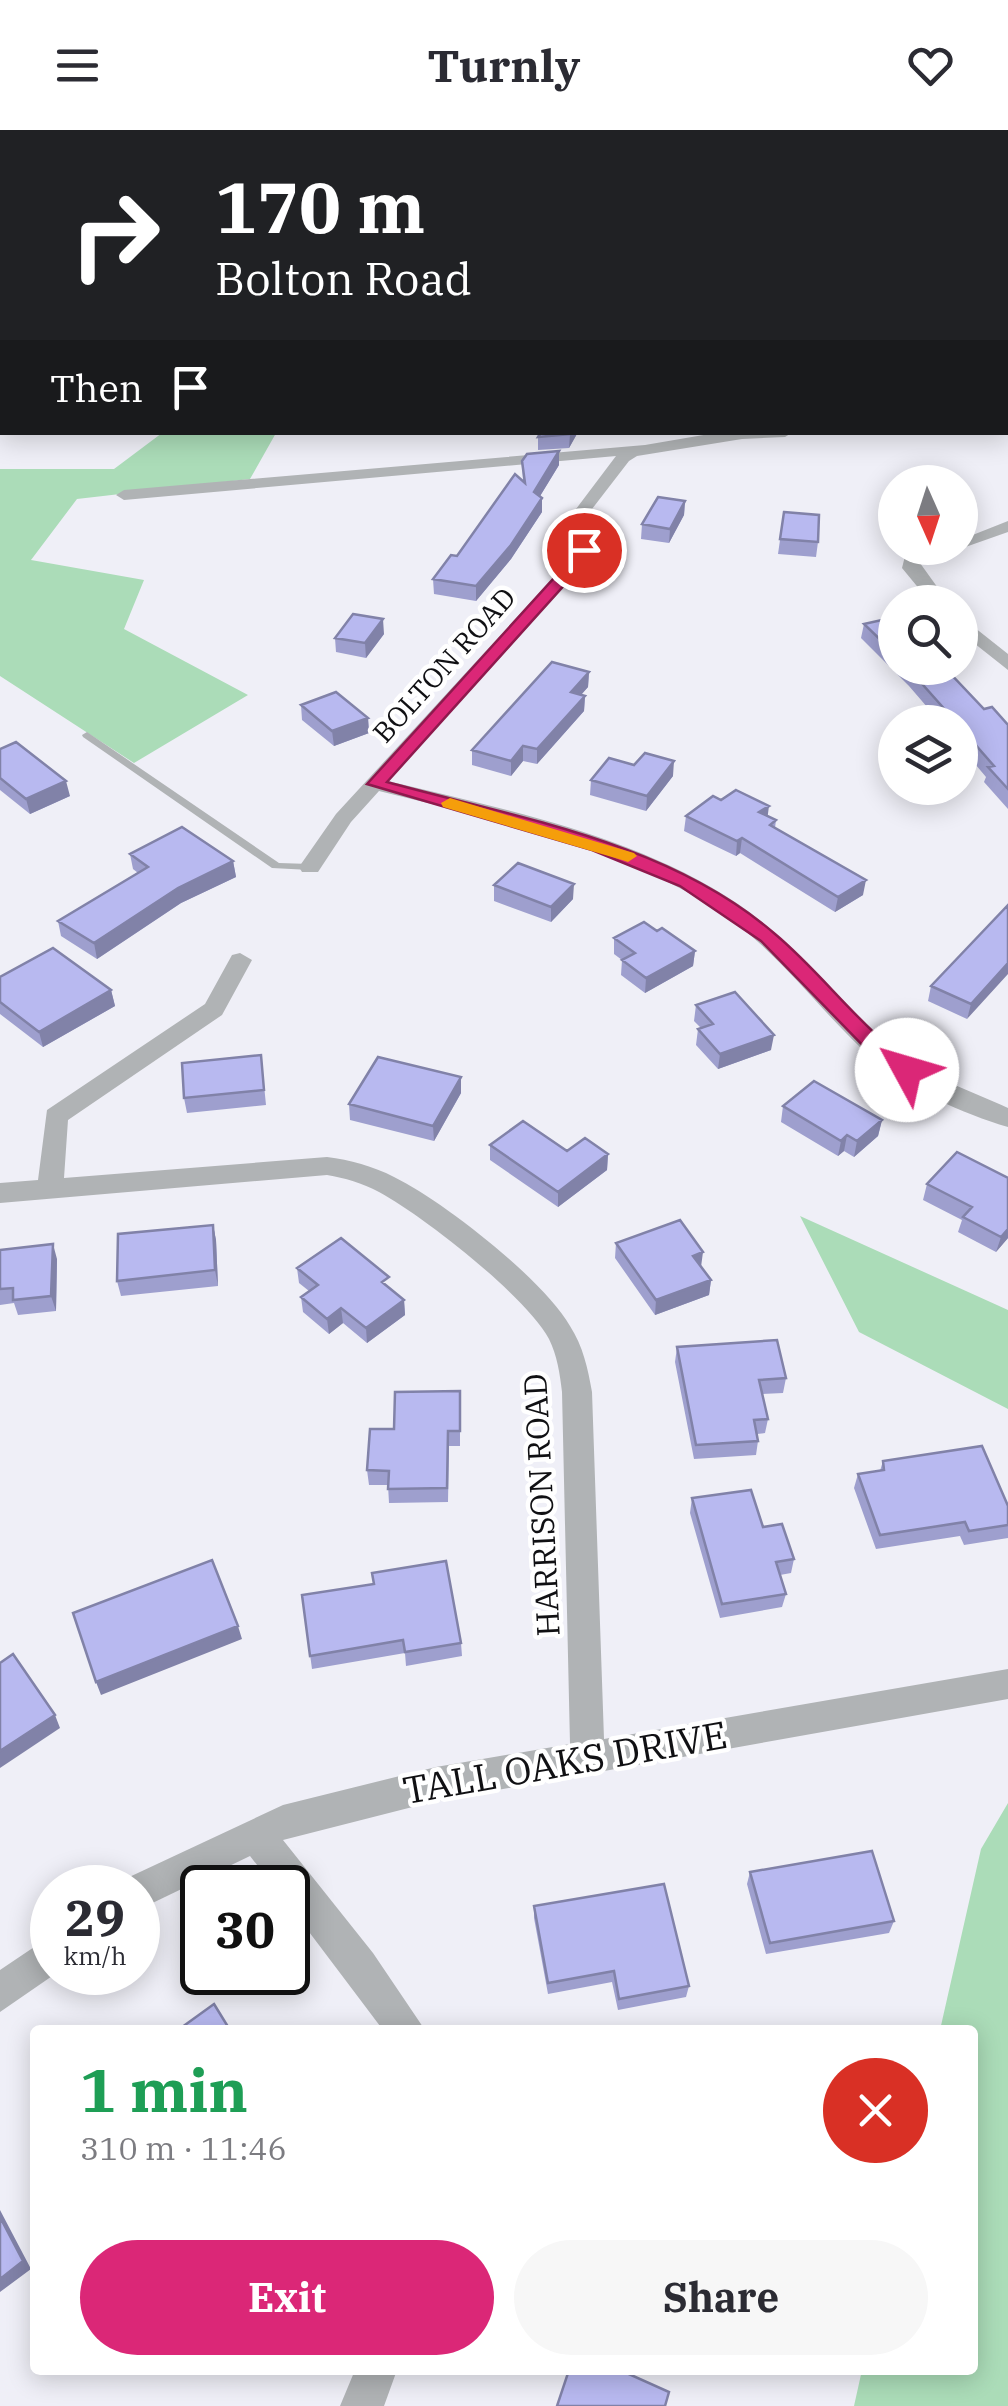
<!DOCTYPE html>
<meta charset="utf-8">
<style>
:root{--surface:#fff;--page:#f7f7f7;--text:#2b2b33;--muted:#7c7c81;--accent:#db2777}
body{margin:0;font-family:"IBM Plex Serif",serif;background:var(--page);color:var(--text);height:100vh;display:flex;flex-direction:column;font-size:38px;white-space:nowrap}
*{box-sizing:border-box;margin:0}
p{font-size:32px;color:var(--muted)}
.icon{flex:none;width:55px;height:55px;fill:none;stroke:currentColor;stroke-width:2;stroke-linecap:round;stroke-linejoin:round}
.map{position:relative;flex:1;overflow:hidden}
.sheet{position:absolute;left:30px;top:1895px;width:948px;height:350px;display:flex;flex-direction:column;background:var(--surface);border-radius:10px;box-shadow:0 5px 25px #0003}
.sheet>*{flex:none}
.hud{position:absolute;left:0px;top:0px;width:1010px;height:305px;box-shadow:0 5px 25px #0003;background:#202124;color:#fff;overflow:hidden}
.needle{width:65px;rotate:177deg}
.tools{position:absolute;left:878px;top:335px;display:grid;gap:20px}
.tools a{display:grid;place-items:center;width:100px;height:100px;border-radius:50%;background:var(--surface);box-shadow:0 5px 25px #0003;font-size:50px}
.speed{position:absolute;left:30px;top:1735px;display:flex;gap:20px;font-size:50px;font-weight:700;text-align:center}
.speed>*{display:grid;place-content:center;width:130px;height:130px;border-radius:50%;background:var(--surface);box-shadow:0 5px 25px #0003;line-height:1}
.speed small{font-size:25px;font-weight:400}
.speed .limit{border:5px solid #111;border-radius:15px;background:#fff;color:#111}
.pin{position:absolute;display:grid;place-items:center;width:85px;height:85px;color:#fff;margin:-42px;border:5px solid #fff;border-radius:50%;box-shadow:0 2px 10px #0007}
.me{position:absolute;width:110px;margin:-55px;rotate:309deg;stroke-linejoin:round;filter:drop-shadow(0 0 8px #0008)}
.turn{display:flex;align-items:center;gap:35px;height:210px;padding:0 50px;font-size:45px}
.turn .icon{width:130px;height:130px;stroke-width:2.5}
.turn b{display:block;font-size:70px;line-height:85px}
.then{display:flex;align-items:center;height:95px;padding:0 50px;background:#0003;gap:20px;font-size:38px}
.round{display:grid;place-items:center;flex:none;width:105px;height:105px;border-radius:52px;background:var(--page)}
.overview{display:flex;align-items:center;justify-content:space-between;height:170px;padding:0 50px}
h1{font-size:60px;font-weight:700;line-height:75px;color:#1e9e55}
.primary-button{display:flex;gap:20px;margin-top:auto;padding:20px 50px}
.primary-button a{flex:1;height:115px;border-radius:60px;background:var(--accent);color:#fff;font-size:40px;font-weight:700;line-height:115px;text-align:center}
.primary-button a+a{background:var(--page);color:var(--text)}
header{display:flex;justify-content:space-between;align-items:center;height:130px;padding:0 50px;background:var(--surface);font-size:45px;font-weight:700}
.map>svg:first-child{display:block}
.green{fill:#abdcb8}
.lines{fill:none;stroke-linecap:round;stroke-linejoin:round}
.service{fill:#b0b3b5;fill-rule:evenodd}
.minor{fill:#b0b3b5;fill-rule:evenodd}
.tertiary{fill:#b0b3b5;fill-rule:evenodd}
.secondary{stroke:#919598;stroke-width:38}
.wall{fill:#9e9fce}
.shaded-wall{fill:#8182a8}
.building{fill:#b8b9f0;stroke:#8182a8;stroke-width:2.5}
.route{fill:#db2777;stroke:#8e194d;stroke-width:2.5}
.slow{fill:#f59e0b}
.labels{text-anchor:middle;stroke-width:9;stroke-linejoin:round;paint-order:stroke}
.far-street-label{font-size:28px;fill:#101013;stroke:#fff}
.street-label{font-size:32px;fill:#101013;stroke:#fff}
.near-street-label{font-size:38px;fill:#101013;stroke:#fff}
</style>
<header><svg class="icon" aria-label="menu" viewBox="0 0 24 24"><path d="M4 6h16M4 12h16M4 18h16"/></svg>Turnly<svg class="icon" aria-label="heart" viewBox="0 0 24 24"><path d="M12 20l-8-8c-3-5 5-10 8-4 3-6 11-1 8 4z"/></svg></header>
<div class="map">
<svg width="1008" height="2276" viewBox="0 0 1008 2276">
<rect width="100%" height="100%" fill="#efeff7"/>
<path class="green" d="M162 303H276L250 349 77 369 31 430 144 450 124 499 248 565 134 633 0 546V339H114Z
M800 1086 1008 1180V1279L859 1202Z
M1008 1673V2276H854L862 2240H972V1900H940L981 1719Z"/>
<g class="lines">
<path class="service" d="M87 602 279 733 310 734 315 737 310 740 272 738 83 607 82 605Z"/>
<path class="minor" d="M810 0H822L824 2H812Z
M2 256V280L0 281V257Z
M721 302H793L785 307 742 309 637 326 629 331 592 379 597 410 577 443 388 651C507 680 635 705 738 774 800 816 841 879 899 924 932 948 971 961 1008 978V997C963 984 909 959 873 929 820 882 780 822 720 782 619 715 495 690 379 661L351 692 318 742H302L299 737 336 684 564 436 579 410 576 379 616 326 124 370 116 365 124 360 645 315Z
M1008 391V402L920 433 948 472H930L902 438 905 426 937 418H960V410Z
M960 486 1008 524V540L960 502Z
M240 823 252 830 222 885 68 990 64 1048 327 1027C350 1030 373 1036 394 1047 443 1071 543 1149 570 1196 583 1216 588 1239 592 1262L604 1609 1008 1539V1569L436 1671 283 1710 373 1823 425 1900H383L288 1774V1758H275L250 1726 138 1780V1758H122L125 1749 283 1675 436 1637 570 1614 562 1262C560 1244 557 1225 549 1209 526 1166 422 1085 379 1062 362 1053 345 1048 327 1045L0 1073V1053L38 1050 47 980 205 874 232 825Z
M52 1805V1842H58L0 1882V1840Z
M355 2240H397L384 2276H340Z"/>
<path class="tertiary" d="M241 0H255V2H242Z"/>
<path class="secondary" d="M0 90 2 89"/>
</g>
<path class="wall" d="M906 0H1008V2H905Z
M578 302 569 318 538 320V307Z
M522 331 559 335 540 366 542 382 511 429 476 471 434 464 433 449 457 426 523 351Z
M685 371 684 385 669 413 641 409 642 394Z
M784 382 818 412 816 427 778 424Z
M895 487V538H945L984 579 1008 595V679L984 652 986 647 960 616V592H940L909 556 861 508 864 494Z
M384 504 366 528 336 522 335 508Z
M589 542 588 557 581 565 585 566 584 581 537 634 523 631 511 646 472 635V620Z
M301 575 368 588 369 603 334 616 302 590Z
M0 619 70 666 30 684 0 660Z
M634 635 673 646 646 681 590 665 591 650Z
M721 670 776 690 775 698 863 765 835 782 740 723 736 726 684 701 686 686Z
M130 724 233 731 236 747 181 773 97 829 61 806 58 791 138 743 133 739Z
M494 755 573 769 551 792 494 771Z
M1008 775 967 889 928 871 931 856Z
M657 801 695 821 693 836 645 863 621 845 622 830 614 824V808Z
M0 847 111 860 115 876 43 917 0 884Z
M696 875 771 920 718 939 696 915 698 899 701 898 694 891Z
M261 925 266 975 187 983 184 968Z
M461 947V963L434 1011 350 990 349 974Z
M783 976 882 990 878 1006 854 1027 844 1021 838 1026 781 992Z
M490 1015 608 1024 607 1040 558 1077 490 1030Z
M1008 1048V1108L996 1122 958 1102 962 1090 923 1070 927 1054Z
M213 1095 216 1110 218 1156 121 1166 117 1151Z
M616 1113 701 1137 711 1150 709 1165 655 1185 615 1128Z
M0 1120 57 1129 56 1181 18 1185 14 1173 0 1175Z
M297 1138 390 1159 404 1170 405 1185 367 1213 343 1193 329 1204 303 1182 301 1167 309 1161 299 1153Z
M677 1217 786 1248 783 1263 762 1264 768 1289 765 1303 757 1304 758 1311 756 1325 694 1329 675 1232Z
M460 1261V1316H449L448 1372 389 1373 388 1355H369L367 1340 394 1299Z
M883 1331 1008 1376V1408L964 1415 960 1406 876 1419 854 1358 858 1344 880 1341Z
M692 1368 763 1397 794 1429 791 1443 780 1445 786 1464 782 1477 720 1488 690 1383Z
M302 1465 461 1513 462 1526 406 1536 405 1523 312 1539Z
M750 1742 894 1791 889 1803 766 1824 747 1754Z
M534 1776 689 1856 686 1867 618 1880 612 1852 548 1864 534 1788Z"/>
<path class="shaded-wall" d="M556 0H576L571 2H552Z
M571 302H578L569 318 570 304Z
M559 321V335L534 376V362Z
M542 368V382L511 429 476 471V456Z
M685 371 684 385 669 413 670 399Z
M383 489 384 504 366 528 365 513Z
M589 542 588 557 570 577 571 562Z
M585 566 584 581 537 634V619Z
M368 588 369 603 334 616 332 601Z
M523 616V631L511 646V631Z
M674 631 673 646 646 681 647 666Z
M66 651 70 666 30 684 26 669Z
M769 676 767 691 759 682Z
M742 708 740 723 736 726 737 711Z
M233 731 236 747 181 773 97 829 94 813 178 758Z
M866 750 863 765 835 782 838 767Z
M574 754 573 769 551 792V777Z
M695 821 693 836 645 863 646 848Z
M1008 833V844L967 889 971 874Z
M111 860 115 876 43 917 39 902Z
M774 905 771 920 718 939 720 924Z
M461 947V963L434 1011 433 996Z
M882 990 878 1006 854 1027 857 1011Z
M847 1005 844 1021 838 1026 841 1011Z
M608 1024 607 1040 558 1077V1062Z
M213 1095 216 1110 218 1156 215 1140Z
M1008 1099V1108L996 1122 1001 1107Z
M53 1114 57 1129 56 1181 51 1166Z
M703 1122 701 1137 693 1126Z
M711 1150 709 1165 655 1185 656 1170Z
M404 1170 405 1185 367 1213 366 1198Z
M341 1178 343 1193 329 1204 327 1189Z
M238 1496 242 1509 101 1565 96 1552Z
M55 1585 60 1598 0 1638V1621Z
M0 2080 31 2139 0 2162Z"/>
<path class="building" d="M22 0H93L94 2H21Z
M471 0H556L552 2H473Z
M918 0H1008V32V2H922Z
M541 302H571L570 304 538 307Z
M559 321 534 362 542 368 511 415 476 456 433 449 451 425 457 426 515 344 525 353 522 331 527 324Z
M658 367 685 371 670 399 642 394Z
M784 382 819 385 818 412 780 409Z
M353 484 383 489 365 513 335 508Z
M895 487V524L864 494Z
M552 532 589 542 571 562 585 566 537 619 523 616 511 631 472 620Z
M908 538H945L984 579 992 577 1008 595V659L988 637 994 636 960 597V592H956Z
M336 562 368 588 332 601 301 575Z
M16 612 66 651 26 669 0 648V619Z
M645 623 674 631 647 666 591 650 609 628 634 635Z
M736 660 769 676 759 682 776 690 770 695 866 750 838 767 742 708 737 711 686 686 713 666 721 670Z
M182 697 233 731 178 758 94 813 58 791 148 737 130 724Z
M518 733 574 754 551 777 494 755Z
M1008 775V833L971 874 931 856Z
M644 792 657 801 662 798 695 821 646 848 622 830 635 823 614 808Z
M53 818 111 860 39 902 0 872V847Z
M735 862 774 905 720 924 698 899 713 894 696 875Z
M261 925 264 960 184 968 182 933Z
M378 927 461 947 433 996 349 974Z
M814 951 882 990 857 1011 847 1005 841 1011 783 976Z
M523 991 567 1021 585 1008 608 1024 558 1062 490 1015Z
M957 1022 1008 1048V1099L1001 1107 963 1087 972 1077 927 1054Z
M680 1090 703 1122 693 1126 711 1150 656 1170 616 1113Z
M213 1095 215 1140 117 1151 118 1104Z
M341 1108 389 1147 382 1152 404 1170 366 1198 341 1178 327 1189 301 1167 318 1155 297 1138Z
M53 1114 51 1166 13 1170V1158L0 1159V1120Z
M777 1210 786 1248 759 1250 768 1289 754 1290 758 1311 696 1315 677 1217Z
M460 1261V1301H448L447 1358 388 1359 389 1341 367 1340 370 1299H394L395 1262Z
M982 1316 1008 1376V1395L969 1401 965 1392 880 1405 858 1344 884 1340 883 1331Z
M751 1360 763 1397 782 1394 794 1429 776 1432 786 1464 722 1474 692 1368Z
M212 1430 238 1496 96 1552 73 1483Z
M446 1431 461 1513 405 1522 403 1510 310 1526 302 1465 374 1454 372 1443Z
M13 1524 55 1585 0 1621V1533Z
M872 1721 894 1791 770 1813 750 1742Z
M664 1754 689 1856 619 1869 614 1841 548 1853 534 1776Z
M214 1874 230 1900H178Z
M0 2087 23 2131 0 2149Z
M569 2240H620L669 2262 665 2276H557Z"/>
<path class="route" d="M584 415 591 420 576 442 387 652C518 688 669 712 775 804 824 845 861 899 914 935V945H900L875 928 761 811 680 756 592 720 367 654Z"/>
<path class="slow" d="M450 668 634 723 637 726 628 732 622 730 443 677 441 673Z"/>
<g class="labels">
<g class="far-street-label">
<text transform="translate(444 535) rotate(-48)" y="10">BOLTON ROAD</text>
</g>
<g class="street-label">
<text transform="translate(542 1375) rotate(-93)" y="11">HARRISON ROAD</text>
</g>
<g class="near-street-label">
<text transform="translate(565 1633) rotate(-10)" y="13">TALL OAKS DRIVE</text>
</g>
</g>
</svg>
<div class="tools">
<a><svg class="needle" viewBox="-14 -14 28 28"><path d="M0-13l5 13h-10z" fill="#e53935"/><path d="M0 13l5-13h-10z" fill="#7c7c81"/></svg></a>
<a><svg class="icon" aria-label="search" viewBox="0 0 24 24"><circle cx="10" cy="10" r="6"/><path d="M15 15l6 6"/></svg></a>
<a><svg class="icon" aria-label="layers" viewBox="0 0 24 24"><path d="M12 4l9 5-9 5-9-5zM3 14l9 5 9-5"/></svg></a>
</div>
<div class="speed"><div>29<small>km/h</small></div><div class="limit">30</div></div>
<div class="pin" style="left:584px;top:420px;background:#d93025"><svg class="icon" aria-label="arrive" viewBox="0 0 24 24"><path d="M6 21V4h12l-3 4 3 4H6"/></svg></div>
<svg class="me" style="left:907px;top:940px" viewBox="-20 -20 40 40"><circle r="19" fill="#fff"/><path d="M0-13L10 11 0 6-10 11z" fill="#db2777"/></svg>
<div class="hud">
<div class="turn"><svg class="icon" aria-label="right" viewBox="0 0 24 24"><path d="M7 20v-9h11M14 6l5 5-5 5"/></svg><div><b>170 m</b>Bolton Road</div></div>
<div class="then">Then<svg class="icon" aria-label="arrive" viewBox="0 0 24 24"><path d="M6 21V4h12l-3 4 3 4H6"/></svg></div>
</div>
<section class="sheet">
<div class="overview"><div><h1>1 min</h1><p>310 m · 11:46</p></div><a class="round" style="background:#d93025;color:#fff"><svg class="icon" aria-label="close" viewBox="0 0 24 24"><path d="M6 6l12 12M18 6L6 18"/></svg></a></div>
<div class="primary-button"><a>Exit</a><a>Share</a></div>
</section>
</div>
